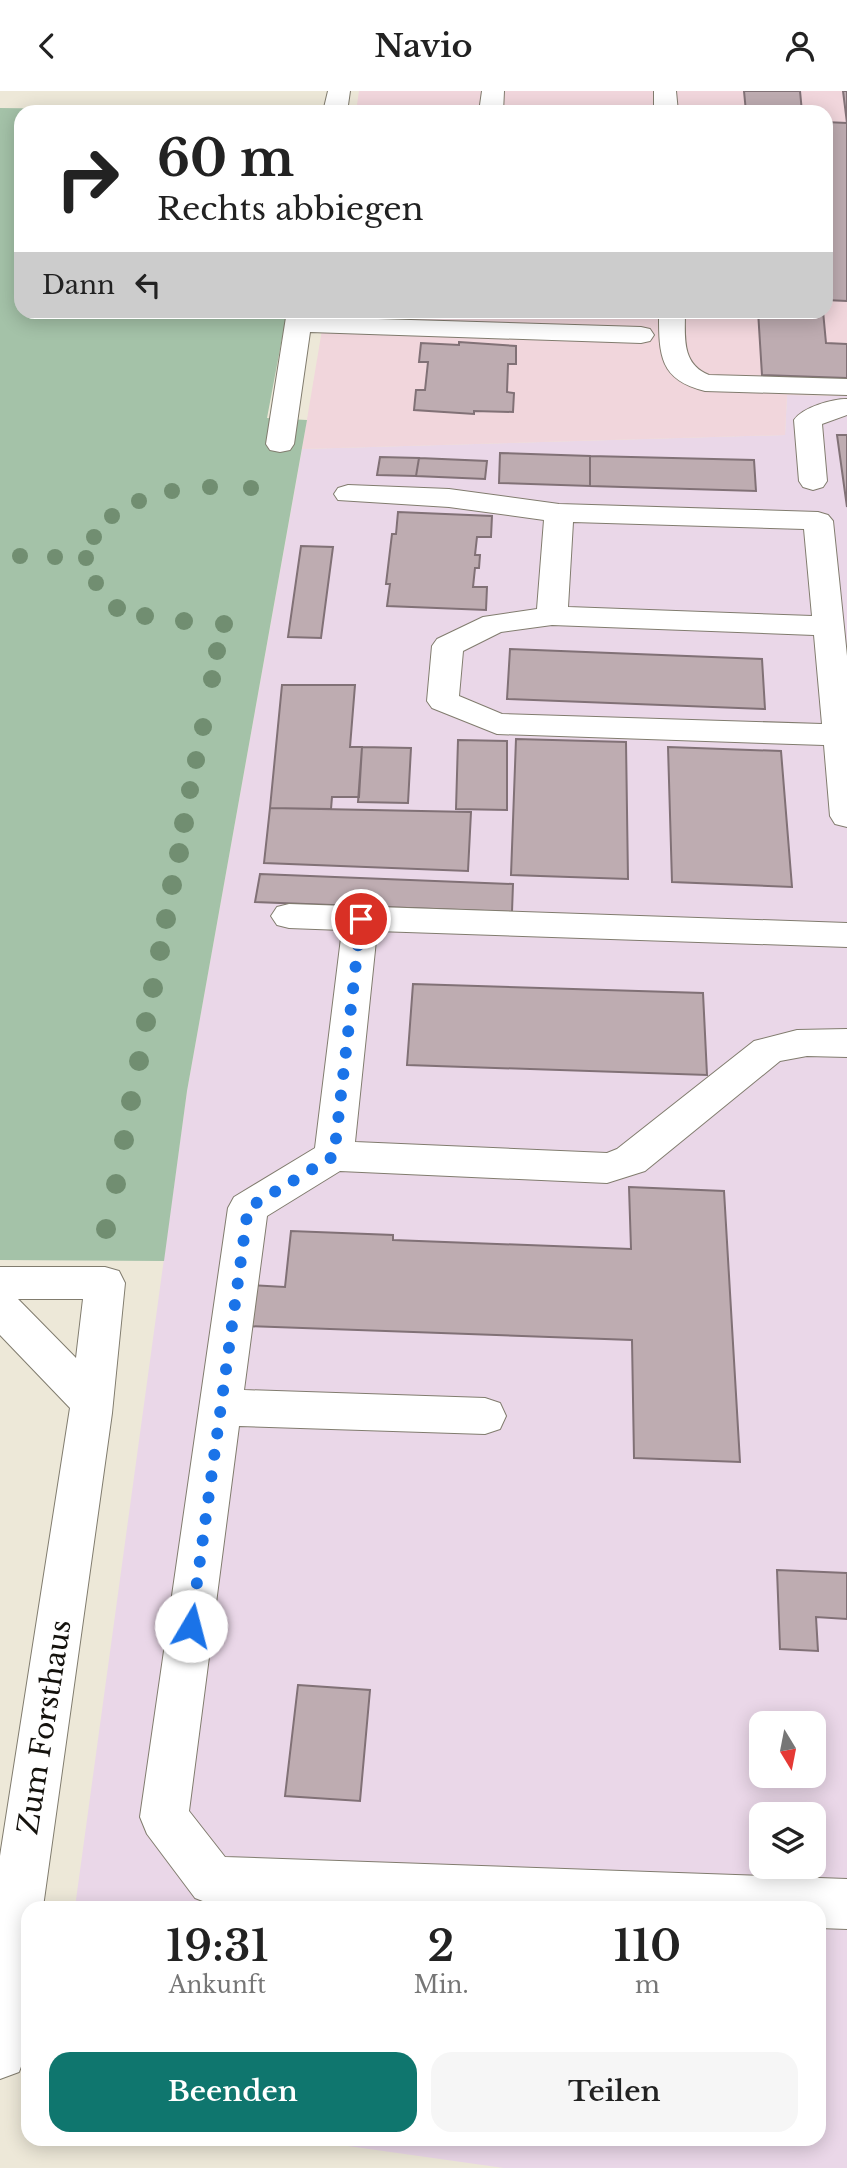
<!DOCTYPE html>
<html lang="de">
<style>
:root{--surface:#fff;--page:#f6f6f6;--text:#222;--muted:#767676;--accent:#0f766e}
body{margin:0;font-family:"Libre Baskerville",serif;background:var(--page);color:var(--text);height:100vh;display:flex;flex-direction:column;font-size:26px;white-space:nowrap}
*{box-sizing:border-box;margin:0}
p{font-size:23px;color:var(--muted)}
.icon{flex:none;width:38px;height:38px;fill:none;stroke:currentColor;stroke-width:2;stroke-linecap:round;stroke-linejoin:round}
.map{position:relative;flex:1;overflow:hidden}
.side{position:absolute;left:21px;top:1810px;width:805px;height:245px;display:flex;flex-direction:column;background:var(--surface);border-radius:21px;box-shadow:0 4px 18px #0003}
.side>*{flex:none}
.guide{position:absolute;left:14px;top:14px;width:819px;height:214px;border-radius:21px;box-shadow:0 4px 18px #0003;background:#fff;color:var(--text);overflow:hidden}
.needle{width:46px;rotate:170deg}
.fabs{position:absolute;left:749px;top:1620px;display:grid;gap:14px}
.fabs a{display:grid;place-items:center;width:77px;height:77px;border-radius:14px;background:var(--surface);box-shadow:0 4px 18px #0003;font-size:35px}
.pin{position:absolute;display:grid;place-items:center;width:60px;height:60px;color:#fff;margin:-30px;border:4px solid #fff;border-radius:50%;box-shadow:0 2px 7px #0007}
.me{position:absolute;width:77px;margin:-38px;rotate:8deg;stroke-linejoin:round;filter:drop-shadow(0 0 5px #0008)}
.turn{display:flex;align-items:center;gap:24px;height:147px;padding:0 28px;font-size:32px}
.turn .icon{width:91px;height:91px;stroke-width:2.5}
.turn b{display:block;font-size:49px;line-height:60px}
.then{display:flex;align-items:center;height:66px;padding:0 28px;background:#0003;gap:14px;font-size:26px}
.eta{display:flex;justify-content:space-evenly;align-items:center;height:119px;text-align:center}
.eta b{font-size:42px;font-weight:600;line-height:49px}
.cta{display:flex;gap:14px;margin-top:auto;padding:14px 28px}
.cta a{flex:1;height:80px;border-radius:21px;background:var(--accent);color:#fff;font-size:28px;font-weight:600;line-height:80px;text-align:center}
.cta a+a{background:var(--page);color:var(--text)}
header{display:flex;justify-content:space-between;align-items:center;height:91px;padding:0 28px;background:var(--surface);font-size:32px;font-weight:600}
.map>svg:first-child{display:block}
.commercial{fill:#ead7e8;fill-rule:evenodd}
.medical{fill:#f1d6dc}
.green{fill:#a4c2a8}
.building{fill:#beacb1;stroke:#817176;stroke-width:2}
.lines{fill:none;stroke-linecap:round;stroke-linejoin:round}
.minor-casing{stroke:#817c6e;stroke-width:2}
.minor{fill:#fff;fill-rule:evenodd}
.tree{fill:#718e71}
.route{stroke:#1a73e8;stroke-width:12;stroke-dasharray:0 21.6}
.labels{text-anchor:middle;stroke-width:5;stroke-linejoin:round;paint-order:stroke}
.near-street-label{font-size:28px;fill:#14120d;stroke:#fff}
</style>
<header><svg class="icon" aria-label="back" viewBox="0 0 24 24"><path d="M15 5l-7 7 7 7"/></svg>Navio<svg class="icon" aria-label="person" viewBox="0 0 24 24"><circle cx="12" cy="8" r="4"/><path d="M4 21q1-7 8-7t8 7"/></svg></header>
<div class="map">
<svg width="847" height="2077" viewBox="0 0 847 2077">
<rect width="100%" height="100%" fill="#ede8d8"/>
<path class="commercial" d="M787 304 847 305V2077H504L298 2048H819V1816H75L187 1000 302 358 785 344ZM761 1633H814V1685H761ZM761 1724H814V1776H761Z"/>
<path class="medical" d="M359 0H847V305L787 304 785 344 302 358 325 221 826 220V21H356Z"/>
<path class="green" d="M0 17 316 21H21V220L287 221 267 327 307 329 187 1000 164 1170 0 1169Z"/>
<path class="building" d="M744 0H800L802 21H746Z
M843 0H847V210L826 209V31L847 32Z
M518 220V223L481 222V225L424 221Z
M758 220H823L826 252 847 253V287L762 284Z
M459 251 516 255V273H508L507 301 514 302 513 321 474 320V323L414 319 416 299H425L428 271H419L421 252 459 254Z
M837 344H847V416Z
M500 362 590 365V395L499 392Z
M590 365 754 369 756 400 590 395Z
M380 366 419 367 416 385 377 384Z
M419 367 487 370 485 388 416 385Z
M398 421 492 425 491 446H477L475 464H480L479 477H475L473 496H487L486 519 387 515 390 493H386L392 443H396Z
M301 455 333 456 321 547 288 546Z
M510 558 762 568 765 618 507 608Z
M282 594H355L350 656H362L359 706H332L331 718 270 717Z
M516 648 626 651 628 788 511 784Z
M458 649 507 650V719L456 718Z
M362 656 411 657 408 712 358 711Z
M668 656 781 660 792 796 672 791Z
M270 717 471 721 468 780 264 772Z
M260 783 513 793 512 821 255 811Z
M413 893 703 902 707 984 407 974Z
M629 1096 724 1100 740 1371 634 1367 632 1249 244 1235 249 1194 285 1196 291 1140 393 1144V1149L631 1158Z
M777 1479 847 1482V1528L816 1526 818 1560 780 1558Z
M298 1594 370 1599 360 1710 285 1705Z"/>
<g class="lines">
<defs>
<path id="minor" d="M328 0H350L347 21H323Z
M482 0H504L503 21H479Z
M654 0H676L678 21H654Z
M287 220H313L312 226 641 236 650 238 654 244 650 250 641 252 310 241 294 353 290 359 280 361 270 359 266 353Z
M659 220H685C685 246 681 273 709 284L847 288V304L705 300C658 289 659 262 659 220Z
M847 308V324L822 333 827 390 823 396 813 399 803 396 799 390 794 329C803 316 832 308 847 308Z
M348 394 449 398 559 413 818 421 828 424 833 430 847 565V736L835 733 830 725 824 654 497 643 432 617 427 610 432 555 437 548 483 526 537 518 544 429 449 416 338 409 334 403 338 397ZM573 431 804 438 812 525 568 516ZM552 534 814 544 822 633 502 623 459 605 463 560 501 541Z
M289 813 847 832V856L377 840 355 1051 607 1062 617 1058 754 950 797 939 847 938V966L807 965 780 970 645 1080 607 1092 340 1080 267 1125 244 1299 485 1307 500 1312 506 1325 500 1338 485 1343 239 1335 189 1720 225 1766 847 1788V1838L819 1837V1816L213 1814 195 1807 147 1743 140 1726 228 1117 234 1106 315 1057 342 839 289 837 277 834 271 825 277 816Z
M0 1176H105L119 1180 125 1192 112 1322 43 1816H28L26 1962 19 1981 0 1988V1765L70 1317 0 1244ZM18 1208H83L76 1267Z"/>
</defs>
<use href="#minor" class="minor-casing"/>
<use href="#minor" class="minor"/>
</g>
<g class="tree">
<circle cx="210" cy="396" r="8"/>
<circle cx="251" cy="397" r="8"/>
<circle cx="172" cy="400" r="8"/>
<circle cx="139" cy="410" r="8"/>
<circle cx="112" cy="425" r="8"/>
<circle cx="94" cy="446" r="8"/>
<circle cx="20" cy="465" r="8"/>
<circle cx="55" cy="466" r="8"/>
<circle cx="86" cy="467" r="8"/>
<circle cx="96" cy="492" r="8"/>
<circle cx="117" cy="517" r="9"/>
<circle cx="145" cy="525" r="9"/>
<circle cx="184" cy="530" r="9"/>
<circle cx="224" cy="533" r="9"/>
<circle cx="217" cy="560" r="9"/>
<circle cx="212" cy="588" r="9"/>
<circle cx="203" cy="636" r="9"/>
<circle cx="196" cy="669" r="9"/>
<circle cx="190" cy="699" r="9"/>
<circle cx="184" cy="732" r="10"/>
<circle cx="179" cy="762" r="10"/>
<circle cx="172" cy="794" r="10"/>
<circle cx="166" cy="828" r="10"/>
<circle cx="160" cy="860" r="10"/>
<circle cx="153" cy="897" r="10"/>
<circle cx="146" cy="931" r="10"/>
<circle cx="139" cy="970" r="10"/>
<circle cx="131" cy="1010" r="10"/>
<circle cx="124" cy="1049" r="10"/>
<circle cx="116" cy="1093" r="10"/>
<circle cx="106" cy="1138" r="10"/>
</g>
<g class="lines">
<path class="route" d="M191 1535 248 1117 334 1065 361 828"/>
</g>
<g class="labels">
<g class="near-street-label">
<text transform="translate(44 1636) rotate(-81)" y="10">Zum Forsthaus</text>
</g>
</g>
</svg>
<div class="fabs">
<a><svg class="needle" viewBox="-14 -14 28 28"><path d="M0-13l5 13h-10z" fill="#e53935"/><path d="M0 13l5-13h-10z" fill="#767676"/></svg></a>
<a><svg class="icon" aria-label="layers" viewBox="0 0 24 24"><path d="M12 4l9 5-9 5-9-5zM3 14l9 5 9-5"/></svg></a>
</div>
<div class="pin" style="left:361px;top:828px;background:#d93025"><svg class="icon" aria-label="arrive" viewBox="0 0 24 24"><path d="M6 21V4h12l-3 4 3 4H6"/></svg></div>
<svg class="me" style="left:191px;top:1535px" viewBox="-20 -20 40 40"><circle r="19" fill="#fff"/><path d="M0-13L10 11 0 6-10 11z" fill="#1a73e8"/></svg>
<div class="guide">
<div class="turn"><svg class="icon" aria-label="right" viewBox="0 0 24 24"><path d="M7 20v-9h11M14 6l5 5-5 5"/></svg><div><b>60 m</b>Rechts abbiegen</div></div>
<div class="then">Dann<svg class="icon" aria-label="left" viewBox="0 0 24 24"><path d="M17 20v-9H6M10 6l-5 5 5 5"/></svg></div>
</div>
<section class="side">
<div class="eta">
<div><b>19:31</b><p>Ankunft</p></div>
<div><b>2</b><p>Min.</p></div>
<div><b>110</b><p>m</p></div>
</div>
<div class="cta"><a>Beenden</a><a>Teilen</a></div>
</section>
</div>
